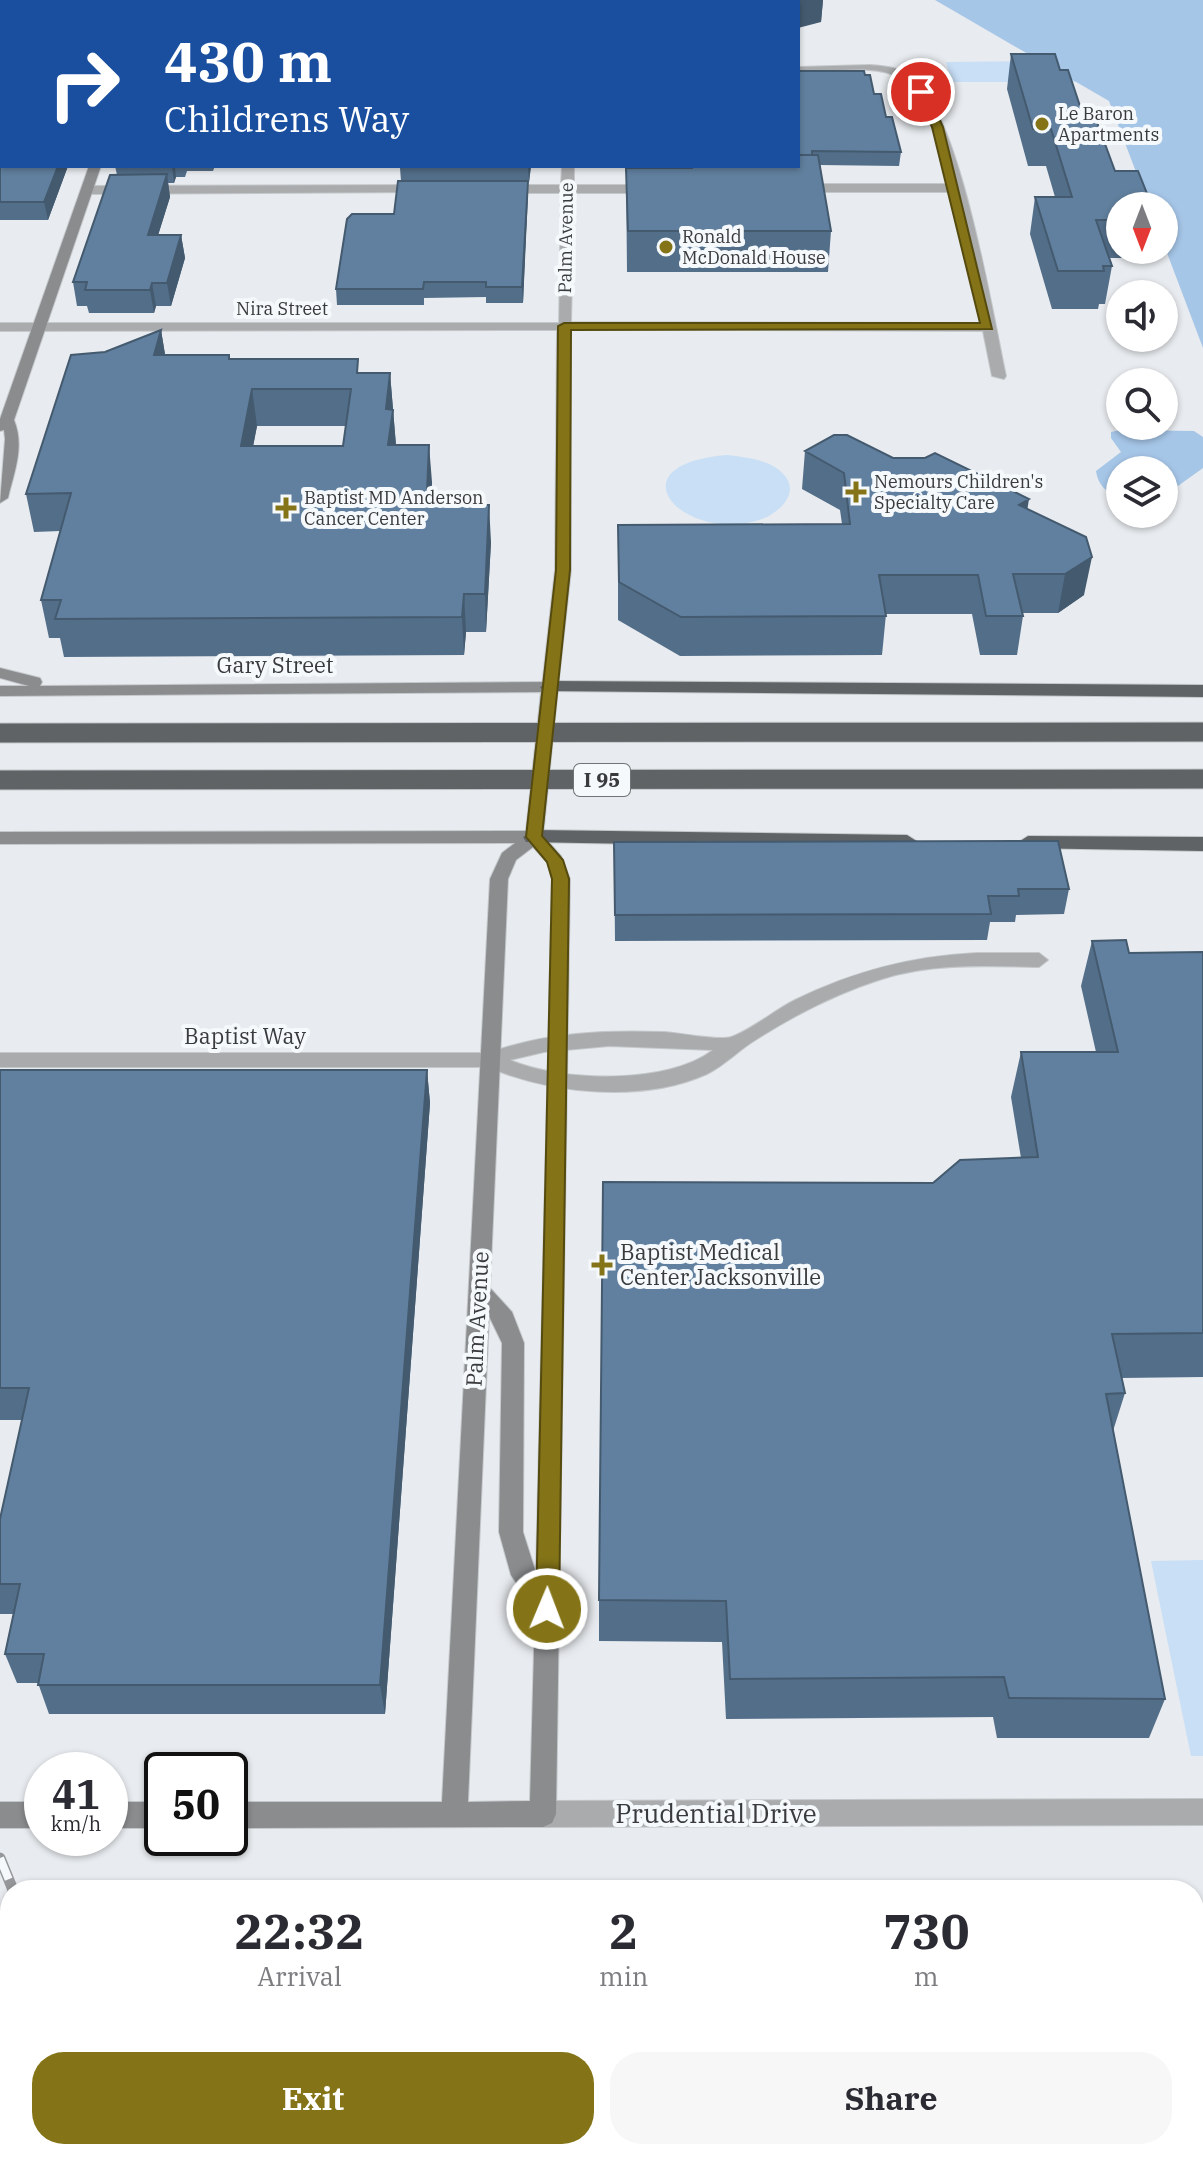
<!DOCTYPE html>
<style>
:root{--surface:#fff;--page:#f7f7f7;--text:#2b2b33;--muted:#7c7c81;--accent:#847417}
body{margin:0;font-family:"IBM Plex Serif",serif;background:var(--page);color:var(--text);height:100vh;display:flex;flex-direction:column;font-size:30px;white-space:nowrap}
*{box-sizing:border-box;margin:0}
p{font-size:26px;color:var(--muted)}
.icon{flex:none;width:44px;height:44px;fill:none;stroke:currentColor;stroke-width:2;stroke-linecap:round;stroke-linejoin:round}
.map{position:relative;flex:1;overflow:hidden}
.sheet{position:absolute;left:0px;top:1880px;width:1204px;height:280px;display:flex;flex-direction:column;background:var(--surface);border-radius:32px 32px 0 0;box-shadow:0 2px 6px #0004}
.sheet>*{flex:none}
.guide{position:absolute;left:0px;top:0px;width:800px;height:168px;box-shadow:0 2px 6px #0004;background:#1a4fa0;color:#fff;overflow:hidden}
.needle{width:52px;rotate:180deg}
.controls{position:absolute;left:1106px;top:192px;display:grid;gap:16px}
.controls a{display:grid;place-items:center;width:72px;height:72px;border-radius:50%;background:var(--surface);box-shadow:0 2px 6px #0004;font-size:40px}
.speed{position:absolute;left:24px;top:1752px;display:flex;gap:16px;font-size:40px;font-weight:700;text-align:center}
.speed>*{display:grid;place-content:center;width:104px;height:104px;border-radius:50%;background:var(--surface);box-shadow:0 2px 6px #0004;line-height:1}
.speed small{font-size:20px;font-weight:400}
.speed .limit{border:4px solid #111;border-radius:12px;background:#fff;color:#111}
.pin{position:absolute;display:grid;place-items:center;width:68px;height:68px;color:#fff;margin:-34px;border:4px solid #fff;border-radius:50%;box-shadow:0 2px 8px #0007}
.me{position:absolute;width:88px;margin:-44px;rotate:1deg;stroke-linejoin:round;filter:drop-shadow(0 0 6px #0008)}
.turn{display:flex;align-items:center;gap:28px;height:168px;padding:0 32px;font-size:36px}
.turn .icon{width:104px;height:104px;stroke-width:2.5}
.turn b{display:block;font-size:56px;line-height:68px}
.eta{display:flex;justify-content:space-evenly;align-items:center;height:136px;text-align:center}
.eta b{font-size:48px;font-weight:700;line-height:56px}
.cta{display:flex;gap:16px;margin-top:auto;padding:16px 32px}
.cta a{flex:1;height:92px;border-radius:32px;background:var(--accent);color:#fff;font-size:32px;font-weight:700;line-height:92px;text-align:center}
.cta a+a{background:var(--page);color:var(--text)}
.map>svg:first-child{display:block}
.green{fill:#c8dff6}
.water{fill:#a6c6e8}
.lines{fill:none;stroke-linecap:round;stroke-linejoin:round}
.minor-casing{stroke:#c5c8cb;stroke-width:2}
.tertiary-casing{stroke:#c5c8cb;stroke-width:2}
.secondary-casing{stroke:#c5c8cb;stroke-width:2}
.motorway-casing{stroke:#c5c8cb;stroke-width:2}
.minor{fill:#a9abac;fill-rule:evenodd}
.tertiary{fill:#a9abac;fill-rule:evenodd}
.secondary{fill:#8a8c8e;fill-rule:evenodd}
.motorway{fill:#606365;fill-rule:evenodd}
.rail-casing{stroke:#95979a;stroke-width:11}
.rail{stroke:#f5f9fc;stroke-width:8;stroke-dasharray:23;stroke-linecap:butt}
.motorway-bridge-casing{stroke:#c5c8cb;stroke-width:21;stroke-linecap:butt}
.motorway-bridge{stroke:#606365;stroke-width:19}
.wall{fill:#536e89;fill-rule:evenodd}
.shaded-wall{fill:#445a6f}
.building{fill:#61809f;stroke:#445a6f;stroke-width:2;fill-rule:evenodd}
.route{fill:#847417;stroke:#564b0f;stroke-width:2}
.poi-dot{fill:#847417;stroke:#f5f9fc;stroke-width:3}
.labels{text-anchor:middle;stroke-width:8;stroke-linejoin:round;paint-order:stroke}
.far-poi-label{font-size:18px;fill:#393a3c;stroke:#f5f9fc;text-anchor:start}
.far-street-label{font-size:18px;fill:#393a3c;stroke:#f5f9fc}
.shield{fill:#f5f9fc;stroke:#717376;stroke-width:2}
.shield-label{font-size:20px;font-weight:bold;fill:#393a3c}
.street-label{font-size:22px;fill:#393a3c;stroke:#f5f9fc}
.poi-label{font-size:22px;fill:#393a3c;stroke:#f5f9fc;text-anchor:start}
.near-street-label{font-size:26px;fill:#393a3c;stroke:#f5f9fc}
</style>
<div class="map">
<svg width="1203" height="2160" viewBox="0 0 1203 2160">
<rect width="100%" height="100%" fill="#e8ebef"/>
<path class="green" d="M1040 61 1077 82H952L946 62Z
M727 455C744 457 765 459 779 470 803 489 783 511 762 519 686 546 608 465 727 455Z
M1203 1560V1756H1191L1151 1561Z
M380 1880 393 1890H152L194 1881Z
M164 2150H393L392 2160H168Z"/>
<path class="water" d="M935 0H1203V348L1164 245V206H1149L1109 101Z
M1120 430 1194 431 1203 437V468L1164 496V470H1120V496C1106 493 1098 485 1096 471L1121 452 1111 438V432Z"/>
<g class="lines">
<defs>
<path id="minor" d="M566 0H576V2H566Z
M869 65C882 66 899 67 910 75 959 106 993 316 1006 376L1004 379 992 376 983 331 559 329 561 193H503L497 189 503 185H561L562 166H574V185H651L657 189 651 193H574L571 322 981 323 951 192H799L793 188 799 184H949C942 156 927 95 902 79 874 62 829 73 798 73V67Z
M0 69H2V75H0Z
M423 185 429 189 427 192 87 194 81 190 87 186Z
M977 953H1039L1048 960 1039 967C987 966 932 963 882 979 838 993 796 1014 757 1039 740 1049 725 1065 707 1074 643 1103 551 1094 488 1067H0V1053H489C545 1032 605 1030 664 1032 680 1033 719 1041 731 1037 751 1030 775 1010 795 1000 854 971 912 956 977 953ZM609 1046 713 1050C668 1085 561 1082 510 1060L544 1052Z
M1203 1799V1825L543 1827 534 1823 530 1814 534 1805 543 1801Z"/>
<path id="tertiary" d="M0 323H569L571 570 558 687 550 692 542 687 555 570 557 330 0 331Z"/>
<path id="secondary" d="M89 166H101L14 420C25 447 14 472 8 498L0 503 5 439 4 430 0 431V419Z
M0 668 40 678 42 682 40 686 550 682 558 687 543 836 561 856 570 879 556 1814 552 1823 543 1827 230 1828V1802H442L490 879 502 853 515 843 0 844V832L526 831 541 692 0 696V686H29L0 678ZM533 847 547 862 552 879 536 1573 523 1532 524 1343 512 1312 490 1288 508 879 516 860ZM489 1316 502 1343 499 1532 511 1575 535 1611 530 1801 468 1802Z
M0 1802H42V1828H0Z
M110 1802H162V1828H110Z"/>
<path id="motorway" d="M550 681 1203 685V697L543 691 540 687Z
M534 830 907 835 918 842 907 849 526 842 523 837Z
M1028 836 1203 837V851L1020 848 1017 843Z"/>
</defs>
<use href="#minor" class="minor-casing"/>
<use href="#tertiary" class="tertiary-casing"/>
<use href="#secondary" class="secondary-casing"/>
<use href="#motorway" class="motorway-casing"/>
<use href="#minor" class="minor"/>
<use href="#tertiary" class="tertiary"/>
<use href="#secondary" class="secondary"/>
<use href="#motorway" class="motorway"/>
<defs>
<path id="rail" d="M0 1858 13 1890
M0 1933 10 1959
M84 2150 88 2160
M116 2150 120 2160"/>
</defs>
<use href="#rail" class="rail-casing"/>
<use href="#rail" class="rail"/>
<defs>
<path id="motorway-bridge" d="M0 733 1203 732
M0 780 1203 779"/>
</defs>
<use href="#motorway-bridge" class="motorway-bridge-casing"/>
<use href="#motorway-bridge" class="motorway-bridge"/>
</g>
<path class="wall" d="M608 0H823L821 22 798 2H608Z
M1011 54 1060 70 1080 106 1120 206V250H1152L1150 258H1109L1112 266 1105 304H1099L1098 309H1052L1030 234 1035 197H1055L1046 166H1028L1007 89Z
M865 75 901 152 899 166 820 165 831 231 828 272H627L626 168H688V166H798Z
M0 141 68 166 48 220H0Z
M115 166H215L213 171H187L185 177H176L174 183H168L170 197 158 235H181L185 258 171 306H156L154 313H89L87 306H77L73 282 117 175Z
M355 166H531L529 182H528L523 303H486V297L424 298V305H337L336 289 394 214 401 181 400 168H356Z
M161 330 165 355 230 359 360 373H390L396 445 432 482 431 492 472 505 491 542 486 632H466L464 655 64 657 60 638H49L41 600 60 531 34 532 26 494 105 352ZM257 426H346L343 446H253Z
M805 451 893 458 1028 509 1084 595 1058 613H1022L1023 616 1017 655H980L972 614H886L882 655 680 656 618 620V525L842 524 840 510 802 489Z
M614 842 1069 889 1064 914 1016 915 1015 922H990L987 940 615 941Z
M1092 941 1129 953 1203 952V1377L1121 1378 1125 1393 1113 1431 1165 1699 1149 1738H997L993 1717 726 1719 722 1642 599 1641V1600L933 1183 1021 1158 1011 1097 1021 1052H1096L1081 986Z
M0 1070H427L430 1103 385 1714H49L38 1683H17L5 1654 14 1614H0V1519L22 1420H0Z
M641 2150H1194L1203 2160H651L641 2152Z"/>
<path class="shaded-wall" d="M759 0H823L821 22 798 28V2H750Z
M58 166H68L48 220 44 202Z
M172 166H175L176 177 174 183Z
M528 166H531L529 182Z
M167 174 170 197 151 258 148 235Z
M528 181V196L523 303 522 287Z
M181 235 185 258 171 306 167 283Z
M152 283 156 306 154 313 150 290Z
M161 330 167 366 154 355Z
M390 373 396 446 391 482 386 409Z
M252 389 257 426 246 483 241 446Z
M429 445 432 482 429 529 427 492Z
M1029 499 1023 537 1019 505Z
M489 505 491 542 486 632 485 594Z
M1092 557 1084 595 1058 613 1065 574Z
M464 594 466 632 464 655 462 617Z
M427 1070 430 1103 385 1714 380 1685Z"/>
<path class="building" d="M60 0H530V2H59Z
M636 0H759L750 2H639Z
M1011 54H1055L1060 70H1068L1080 106H1091L1115 171H1138L1152 206H1120V220H1096L1112 266H1103L1104 271H1058L1035 197H1072L1051 129H1033Z
M798 71H864L865 75H870L874 94H881L886 117H892L901 152 812 151V155H798Z
M0 141H2V166H58L44 202H0Z
M798 155H818L831 231H628L626 168H692V166H798Z
M167 174 148 235H181L167 283H152L150 290H85L87 282H73L110 175Z
M398 181H528L522 287H486V282H424L423 289H336L347 219 352 214H394Z
M161 330 154 355H229V359H358L357 373H390L386 409 393 410 388 445H429L427 492H471L470 505H489L485 594H464L462 617 55 619 61 600H41L71 493 26 494 71 355 105 352ZM252 389H351L343 446H241Z
M834 435H847L893 458H925L935 453 1029 499 1019 505 1086 537 1092 557 1065 574H1013L1023 616H986L978 575H879L886 616 681 617 619 582 618 525 850 524 844 473 805 451Z
M1058 841 1069 889H1018L1019 896H988L991 914 615 915 614 842Z
M1126 940 1129 953 1203 952V1333L1112 1334 1125 1393 1106 1394 1165 1699 1009 1698 1004 1677 730 1679 726 1601 599 1600 603 1182 933 1183 960 1160 1038 1157 1021 1052H1118L1092 941Z
M0 1070H427L380 1685H38L44 1654H5L20 1584H0V1519L29 1388H0Z
M1194 1907 1203 1913V2160H679L667 2150H1194Z"/>
<path class="route" d="M921 89 927 92 943 127 992 329 571 330 570 570 542 836 563 860 569 879 559 1609 555 1616 547 1619 540 1616 536 1609 552 879 547 862 526 837 556 570 558 326 564 323H980L932 127 916 92Z"/>
<g class="poi-dot">
<circle cx="1042" cy="124" r="8"/>
<circle cx="666" cy="247" r="8"/>
<path d="M852 480h8v8h8v8h-8v8h-8v-8h-8v-8h8z"/>
<path d="M282 496h8v8h8v8h-8v8h-8v-8h-8v-8h8z"/>
<path d="M598 1253h8v8h8v8h-8v8h-8v-8h-8v-8h8z"/>
</g>
<g class="labels">
<g class="far-poi-label">
<text x="1058" y="120">Le Baron<tspan x="1058" dy="21">Apartments</tspan></text>
<text x="682" y="243">Ronald<tspan x="682" dy="21">McDonald House</tspan></text>
<text x="874" y="488">Nemours Children's<tspan x="874" dy="21">Specialty Care</tspan></text>
<text x="304" y="504">Baptist MD Anderson<tspan x="304" dy="21">Cancer Center</tspan></text>
</g>
<g class="far-street-label">
<text transform="translate(566 238) rotate(-89)" y="6">Palm Avenue</text>
<text x="282" y="315">Nira Street</text>
</g>
<rect class="shield" x="574" y="764" width="56" height="32" rx="6"/>
<g class="shield-label">
<text x="602" y="787">I 95</text>
</g>
<g class="street-label">
<text x="275" y="673">Gary Street</text>
<text x="245" y="1044">Baptist Way</text>
<text transform="translate(477 1319) rotate(-87)" y="8">Palm Avenue</text>
</g>
<g class="poi-label">
<text x="620" y="1260">Baptist Medical<tspan x="620" dy="25">Center Jacksonville</tspan></text>
</g>
<g class="near-street-label">
<text x="716" y="1823">Prudential Drive</text>
</g>
</g>
</svg>
<div class="controls">
<a><svg class="needle" viewBox="-14 -14 28 28"><path d="M0-13l5 13h-10z" fill="#e53935"/><path d="M0 13l5-13h-10z" fill="#7c7c81"/></svg></a>
<a><svg class="icon" aria-label="sound" viewBox="0 0 24 24"><path d="M4 9h4l5-4v14l-5-4H4zM17 9q2 3 0 6"/></svg></a>
<a><svg class="icon" aria-label="search" viewBox="0 0 24 24"><circle cx="10" cy="10" r="6"/><path d="M15 15l6 6"/></svg></a>
<a><svg class="icon" aria-label="layers" viewBox="0 0 24 24"><path d="M12 4l9 5-9 5-9-5zM3 14l9 5 9-5"/></svg></a>
</div>
<div class="speed"><div>41<small>km/h</small></div><div class="limit">50</div></div>
<div class="pin" style="left:921px;top:92px;background:#d93025"><svg class="icon" aria-label="arrive" viewBox="0 0 24 24"><path d="M6 21V4h12l-3 4 3 4H6"/></svg></div>
<svg class="me" style="left:547px;top:1609px" viewBox="-20 -20 40 40"><circle r="17" fill="#847417" stroke="#fff" stroke-width="3"/><path d="M0-11L8 9 0 5-8 9z" fill="#fff"/></svg>
<div class="guide">
<div class="turn"><svg class="icon" aria-label="right" viewBox="0 0 24 24"><path d="M7 20v-9h11M14 6l5 5-5 5"/></svg><div><b>430 m</b>Childrens Way</div></div>
</div>
<section class="sheet">
<div class="eta">
<div><b>22:32</b><p>Arrival</p></div>
<div><b>2</b><p>min</p></div>
<div><b>730</b><p>m</p></div>
</div>
<div class="cta"><a>Exit</a><a>Share</a></div>
</section>
</div>
